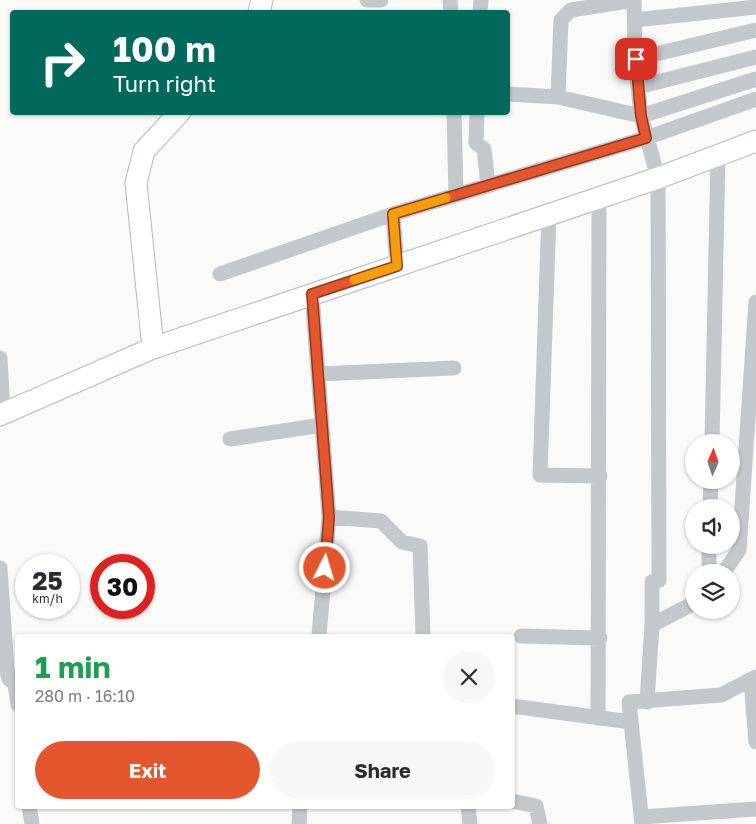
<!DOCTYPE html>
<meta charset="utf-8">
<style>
:root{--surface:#fff;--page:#f7f7f7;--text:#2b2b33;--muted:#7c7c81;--accent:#e4572e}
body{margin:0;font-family:"Golos Text",sans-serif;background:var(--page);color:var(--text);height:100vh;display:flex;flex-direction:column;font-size:19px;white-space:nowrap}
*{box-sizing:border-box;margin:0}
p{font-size:16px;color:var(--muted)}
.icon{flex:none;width:28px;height:28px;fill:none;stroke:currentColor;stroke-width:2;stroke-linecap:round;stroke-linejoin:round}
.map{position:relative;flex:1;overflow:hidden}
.side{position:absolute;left:15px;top:634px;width:500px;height:175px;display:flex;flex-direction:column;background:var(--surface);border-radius:5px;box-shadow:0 1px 4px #0004}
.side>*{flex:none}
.hud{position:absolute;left:10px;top:10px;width:500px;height:105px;border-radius:5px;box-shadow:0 1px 4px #0004;background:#00695c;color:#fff;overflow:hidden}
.needle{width:32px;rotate:2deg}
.fabs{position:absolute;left:685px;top:434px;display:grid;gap:10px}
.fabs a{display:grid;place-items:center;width:55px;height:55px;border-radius:50%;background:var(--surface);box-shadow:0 1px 4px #0004;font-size:25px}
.speed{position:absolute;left:15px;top:554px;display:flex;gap:10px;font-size:25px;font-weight:700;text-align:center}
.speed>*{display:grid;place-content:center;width:65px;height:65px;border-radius:50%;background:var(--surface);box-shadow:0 1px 4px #0004;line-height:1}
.speed small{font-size:12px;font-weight:400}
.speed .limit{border:8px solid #d22;background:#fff;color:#111}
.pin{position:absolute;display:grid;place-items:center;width:42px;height:42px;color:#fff;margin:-21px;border-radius:10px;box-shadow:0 2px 8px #0006}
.me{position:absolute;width:55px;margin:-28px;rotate:5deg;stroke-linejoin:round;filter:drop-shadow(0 0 4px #0008)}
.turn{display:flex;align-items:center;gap:18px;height:105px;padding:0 20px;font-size:22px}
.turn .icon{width:65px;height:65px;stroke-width:2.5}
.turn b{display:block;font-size:35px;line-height:42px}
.round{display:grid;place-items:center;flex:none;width:52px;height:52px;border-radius:26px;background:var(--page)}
.head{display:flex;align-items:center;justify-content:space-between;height:85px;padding:0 20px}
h1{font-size:30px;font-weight:700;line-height:38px;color:#1e9e55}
.cta{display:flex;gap:10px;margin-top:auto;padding:10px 20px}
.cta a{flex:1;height:58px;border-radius:30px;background:var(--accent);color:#fff;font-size:20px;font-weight:700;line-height:58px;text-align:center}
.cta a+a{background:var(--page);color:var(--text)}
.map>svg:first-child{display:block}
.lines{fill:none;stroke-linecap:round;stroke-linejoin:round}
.secondary-casing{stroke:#b3babf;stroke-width:23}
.street{stroke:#c3c8cc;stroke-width:15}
.secondary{stroke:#fff;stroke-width:21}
.route-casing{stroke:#94391e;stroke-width:12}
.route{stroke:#e4572e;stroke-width:9}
.slow{stroke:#f59e0b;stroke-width:9}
</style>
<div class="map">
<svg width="756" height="824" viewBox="0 0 756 824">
<rect width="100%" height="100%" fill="#fafaf8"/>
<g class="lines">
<defs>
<path id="secondary" d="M259 12 262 0
M153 348 136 183 144 151 180 112
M0 415 153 348 658 178 756 141"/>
</defs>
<use href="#secondary" class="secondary-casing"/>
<path class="street" d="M367 0H381
M450 0 451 12
M480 12 481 0
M635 20 756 7
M635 59 756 30
M638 87 756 57
M508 94 558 97 641 116 756 79
M558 97 561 20 571 10 634 0 635 59 641 116 658 178 659 580 652 582V625L647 702
M454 112 456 195
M477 112 476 143 484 149 488 186
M549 213 540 475 600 476
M393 214 397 266
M220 274 393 214 646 138 756 99
M312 294 329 517 319 636
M0 358 3 413
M318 374 454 368
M230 439 322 425
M712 442 718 155
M710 508 711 480
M329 517 381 521 402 542 420 546 423 636
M0 568 7 671 9 679 18 686
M709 572V545
M724 572 739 550 756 302
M652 625 694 603
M521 636 600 638
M751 680 756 742
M15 685 18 705
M512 706 631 722 629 702 721 695 756 677
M598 718 599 197
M631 722 642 824
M512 801 536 806 540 824
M29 806 32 824
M468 806 470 824
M641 817 756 809
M299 824 300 806"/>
<use href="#secondary" class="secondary"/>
</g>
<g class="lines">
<defs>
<path id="route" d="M325 568 329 517 312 294 397 266 393 214 646 138 641 116 636 59"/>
</defs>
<use href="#route" class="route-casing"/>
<use href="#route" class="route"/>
<path class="slow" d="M354 280 397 266 393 214 446 198"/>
</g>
</svg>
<div class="fabs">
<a><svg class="needle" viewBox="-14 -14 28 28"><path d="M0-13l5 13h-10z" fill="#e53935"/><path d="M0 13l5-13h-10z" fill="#7c7c81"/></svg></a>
<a><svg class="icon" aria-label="sound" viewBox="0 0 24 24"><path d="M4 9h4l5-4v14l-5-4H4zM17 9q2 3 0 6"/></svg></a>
<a><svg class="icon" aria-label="layers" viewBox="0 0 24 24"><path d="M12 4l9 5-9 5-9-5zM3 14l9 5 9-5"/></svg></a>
</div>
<div class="speed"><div>25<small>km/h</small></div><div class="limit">30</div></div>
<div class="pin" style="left:636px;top:59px;background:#d93025"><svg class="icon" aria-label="arrive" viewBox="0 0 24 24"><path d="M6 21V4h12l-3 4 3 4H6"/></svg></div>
<svg class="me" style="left:325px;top:568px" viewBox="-20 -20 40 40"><circle r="17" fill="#e4572e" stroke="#fff" stroke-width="3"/><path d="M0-11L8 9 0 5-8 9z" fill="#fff"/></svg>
<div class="hud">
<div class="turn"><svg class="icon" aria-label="right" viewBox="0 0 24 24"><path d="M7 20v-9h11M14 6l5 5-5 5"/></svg><div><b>100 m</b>Turn right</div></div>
</div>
<section class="side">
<div class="head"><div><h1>1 min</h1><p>280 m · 16:10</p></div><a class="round"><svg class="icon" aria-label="close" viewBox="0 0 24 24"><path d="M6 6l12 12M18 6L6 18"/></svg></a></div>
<div class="cta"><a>Exit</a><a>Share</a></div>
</section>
</div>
